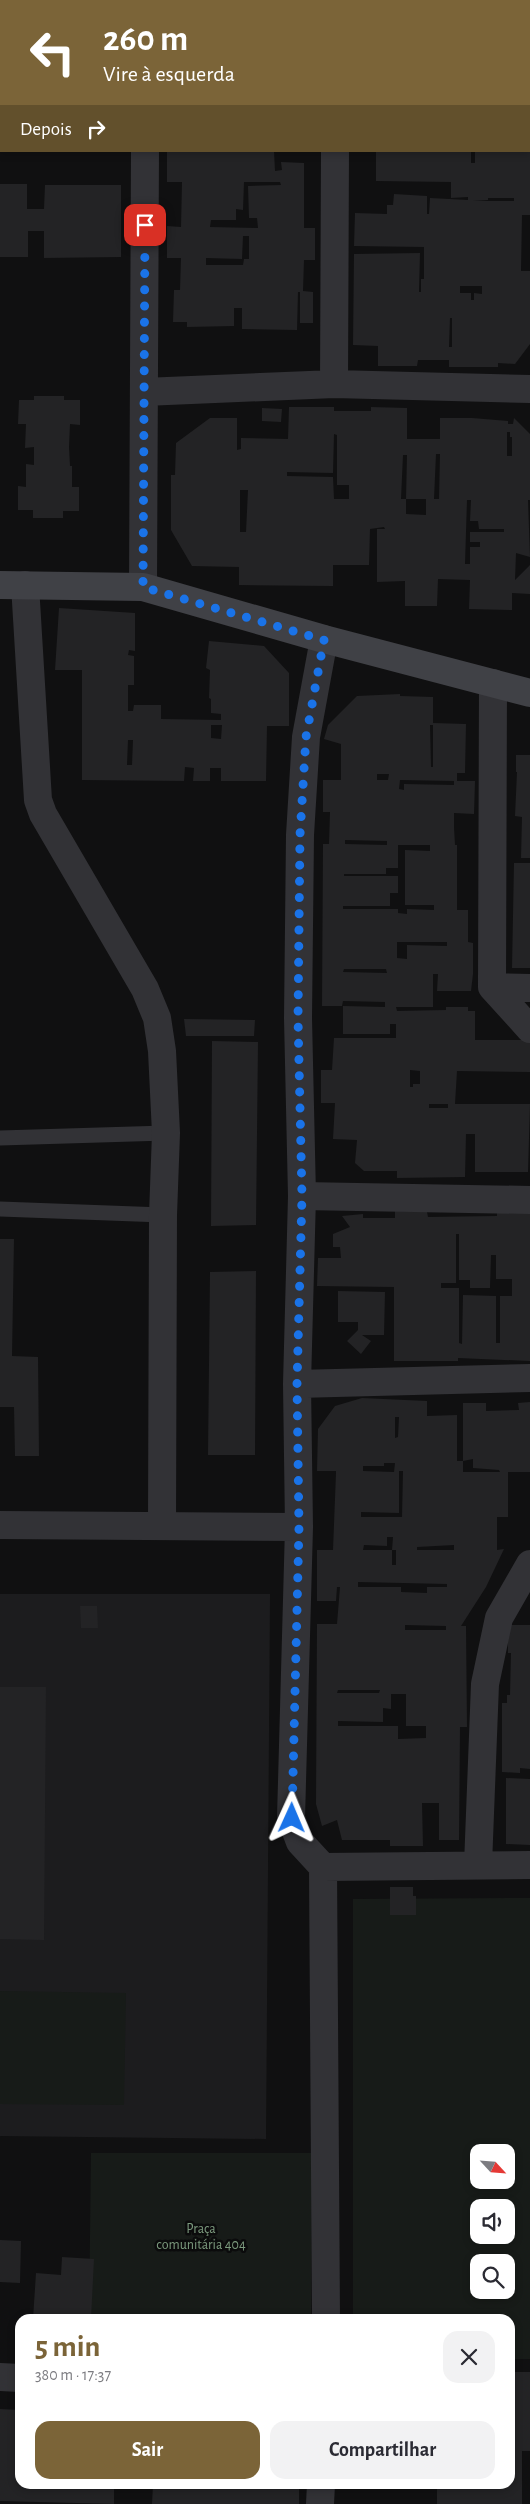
<!DOCTYPE html>
<html lang="pt">
<meta charset="utf-8">
<style>
:root{--surface:#fff;--page:#f2f2f3;--text:#2b2b33;--muted:#7c7c81;--accent:#7b6438}
body{margin:0;font-family:"Alegreya Sans",sans-serif;background:var(--page);color:var(--text);height:100vh;display:flex;flex-direction:column;font-size:19px;white-space:nowrap}
*{box-sizing:border-box;margin:0}
p{font-size:16px;color:var(--muted)}
.icon{flex:none;width:28px;height:28px;fill:none;stroke:currentColor;stroke-width:2;stroke-linecap:round;stroke-linejoin:round}
.map{position:relative;flex:1;overflow:hidden}
.details{position:absolute;left:15px;top:2314px;width:500px;height:175px;display:flex;flex-direction:column;background:var(--surface);border-radius:15px;box-shadow:0 2px 8px #0003}
.details>*{flex:none}
.top-card{position:absolute;left:0px;top:0px;width:530px;height:152px;box-shadow:0 2px 8px #0003;background:#7b6438;color:#fff;overflow:hidden}
.needle{width:32px;rotate:116deg}
.fabs{position:absolute;left:470px;top:2144px;display:grid;gap:10px}
.fabs a{display:grid;place-items:center;width:45px;height:45px;border-radius:10px;background:var(--surface);box-shadow:0 2px 8px #0003;font-size:25px}
.pin{position:absolute;display:grid;place-items:center;width:42px;height:42px;color:#fff;margin:-21px;border-radius:10px;box-shadow:0 2px 8px #0006}
.me{position:absolute;width:55px;margin:-28px;rotate:1deg;stroke-linejoin:round;filter:drop-shadow(0 0 4px #0008)}
.turn{display:flex;align-items:center;gap:18px;height:105px;padding:0 20px;font-size:22px}
.turn .icon{width:65px;height:65px;stroke-width:2.5}
.turn b{display:block;font-size:35px;line-height:42px}
.then{display:flex;align-items:center;height:48px;padding:0 20px;background:#0003;gap:10px;font-size:19px}
.round{display:grid;place-items:center;flex:none;width:52px;height:52px;border-radius:15px;background:var(--page)}
.overview{display:flex;align-items:center;justify-content:space-between;height:85px;padding:0 20px}
h1{font-size:30px;font-weight:600;line-height:38px;color:var(--accent)}
.primary-button{display:flex;gap:10px;margin-top:auto;padding:10px 20px}
.primary-button a{flex:1;height:58px;border-radius:15px;background:var(--accent);color:#fff;font-size:20px;font-weight:600;line-height:58px;text-align:center}
.primary-button a+a{background:var(--page);color:var(--text)}
.map>svg:first-child{display:block}
.built{fill:#1c1c1e}
.green{fill:#171b18;fill-rule:evenodd}
.building{fill:#232325;fill-rule:evenodd}
.lines{fill:none;stroke-linecap:round;stroke-linejoin:round}
.lane{stroke:#323236;stroke-width:15}
.street{stroke:#323236;stroke-width:28}
.secondary{stroke:#404146;stroke-width:28}
.route{stroke:#1a73e8;stroke-width:9;stroke-dasharray:0 16.2}
.labels{text-anchor:middle;stroke-width:5;stroke-linejoin:round;paint-order:stroke}
.park-label{font-size:14px;fill:#7c9a7e;stroke:#0b0b0c}
</style>
<div class="map">
<svg width="530" height="2504" viewBox="0 0 530 2504">
<rect width="100%" height="100%" fill="#101011"/>
<path class="built" d="M0 1594H270L266 2139 0 2136Z"/>
<path class="green" d="M530 1898V2359H510V2319H353V1899ZM479 2152H506V2180H479ZM479 2208H506V2235H479ZM479 2262H506V2290H479Z
M0 1991 126 1993 124 2105 0 2104Z
M91 2153H312L311 2319H89Z"/>
<path class="building" d="M167 151H274L275 171 282 170 281 162 304 163V228H315V260H304L303 291 313 292V323H300V292H298L297 330 242 329V308H234V326L187 327V322H173L174 290H180L181 258H167V226L181 227 182 182H167ZM244 182H280L281 185 248 186 249 218H257L258 228 210 227 211 220H236V209L243 210ZM243 236H249V259H244L243 265H206V258L242 259Z
M376 151H471V163H475V151H530V215H522L521 271H530V344L515 364 498 363V367H449V360H418L417 366H378V346L353 345 354 254 420 253 419 292H421V279H424V247L354 246 355 213 387 214V205H393L394 194 427 196V214H429L430 198 468 200V197L451 198V182L376 181ZM488 198H514V201H473L488 200ZM460 286H482V294L474 293V300H471V293H460ZM450 318H452V347H449Z
M0 184H27V209H44L45 185H121V257L44 258V231H28V257H0Z
M34 396H64V400H80V425L70 424 69 447 70 466H72V487H79V511H63V518H33V510H18V486L26 487V464L34 465V447L25 448 26 424H18L19 400H34Z
M289 407H334V411H371V407L407 408V439H440V418H472L508 421V424H513L514 418 530 434V500H528L530 557 516 553 515 580 530 565V594L512 593V610L469 609 470 580 438 579 437 606H405V581L377 582V529H385L384 527 370 529 369 565H333V586L239 585V567L192 566 171 530V475H175L176 443 210 418H237V450L241 449V438L288 439ZM507 432H510V437H512V456H507ZM334 434 337 435V485H349V499H334L333 477 287 476V472L333 473ZM436 454H440L439 499H434ZM403 455H407L406 499H401ZM240 490H248L246 532H240ZM406 499H426V515L406 514ZM467 500H471L470 521H478L479 529H504V532H470V542H480V547H470V564H465Z
M262 408 282 409 281 422 262 421Z
M59 608 135 613V651L129 650 128 655 134 656V685H128V711H133L134 705H161V719L221 720V714L211 713V699L209 698 210 670 206 668 209 641 264 646 289 673V726H267L266 781H221V768H210V781H193L194 768 185 767 184 781 82 780V670H55ZM211 725H222L221 739 211 738ZM128 740H133L132 765H127Z
M400 694V696L433 697V723L466 724 465 773H457V781H475L474 814 454 813V827L455 845H457V910H468V942L473 943V974L471 991H437L438 974H433V1007H396L397 1011 446 1010V1007H468V1011H475V1040H530V1072L457 1071 455 1104H530L528 1172H475V1134H466L465 1177 397 1178V1171H364L355 1163 357 1140 333 1139 335 1103H321V1070H332L334 1038H396V1024H390V1034H343V1006L385 1007V1002L343 1001 342 1006H322L323 844H329L330 812H323V780H341V744L324 739 328 725 357 696ZM430 725H433V767H431ZM377 774H389L388 780H377ZM400 780 454 781V785L404 784V790L399 789ZM345 840 387 841V845L345 844ZM398 845H430V851L405 850V905H434V910L407 909V914L398 913V909H343V906H390V893H398V876H344V874H386V868H398ZM397 942H447V946L407 945V959L397 958ZM344 969H386L387 973 343 972ZM410 1070 420 1071V1084H413V1087H410ZM429 1104H448V1108H429Z
M516 755H530V858H521L522 817 515 816 517 772H516Z
M514 863H530V968H512Z
M184 1019 255 1020 254 1036H186Z
M212 1041 258 1042 256 1225 211 1226Z
M497 1210 530 1211V1361L458 1358V1361H394V1287L317 1286 318 1258H341L340 1247H333V1234L350 1227 342 1216 363 1214V1218H395V1211L427 1212 428 1217 497 1216ZM456 1234H459V1280H470V1288H490L491 1255H496V1279H512V1296H500V1343H496V1296L463 1295 462 1344 459 1343V1288H441V1283H456Z
M0 1239H14L12 1356 38 1357 39 1456H15L14 1407H0Z
M256 1271 255 1455H208L210 1272Z
M338 1291 385 1292 384 1335H362L371 1341 361 1354 347 1341 358 1330V1322H338Z
M362 1398 427 1401V1416L457 1415V1461H463V1472H500L499 1470 473 1468V1459L463 1461V1403H486V1411L519 1410 518 1403 530 1402V1472H508V1517H497V1550L504 1549 486 1587 461 1626H466L467 1727H460L459 1840H439V1803H422L423 1846H390V1840H342L337 1820 322 1826 316 1804 317 1624H337L340 1587H337L336 1601H317V1550H333L336 1473V1471H317L318 1429 335 1406ZM395 1417H399L398 1437 395 1438ZM384 1463H395L394 1472 363 1471V1466H384ZM399 1471H403L402 1517H361V1512L399 1513ZM387 1537H393L392 1550H396V1565H392V1550H363L364 1545 387 1546ZM454 1545V1550H417V1547ZM358 1582 447 1584V1587H427V1593L401 1592V1587H358ZM405 1625 446 1626V1630H405ZM338 1690H380L379 1693H337ZM391 1694H406V1726H426V1738L398 1739V1726H338V1721L383 1722V1708L391 1709Z
M80 1606H97L98 1628H81Z
M508 1625H530V1769L520 1768V1773L502 1772V1703H507V1695H510L511 1653H508Z
M0 1687H46L44 1940 0 1939Z
M506 1778 530 1779V1845L506 1844Z
M390 1887H413V1896H416V1915H390Z
M0 2240 21 2241 20 2283 0 2282Z
M62 2257 94 2259 91 2319H33L36 2273 61 2275Z
M510 2372H530V2451H522V2504H437V2484H510Z
M0 2409 20 2410V2484H114V2504L0 2501Z
M153 2484H299V2504H152Z"/>
<g class="lines">
<path class="lane" d="M0 1138 166 1133
M0 1209 163 1215"/>
<path class="street" d="M146 0V1
M336 1V0
M334 384 335 151
M144 392 334 384 530 389
M25 585 38 800 43 814 145 989 157 1018 162 1051 166 1133 163 1215 162 1525
M143 587 145 151
M324 639 306 737 300 835 298 1018 302 1196 297 1384 299 1527 291 1818 300 1842 323 1867 326 2319
M493 683 492 987 530 1029
M492 987 530 988
M302 1196 530 1200
M297 1384 530 1378
M0 1525 299 1527
M478 1865 485 1684 499 1618 530 1564
M323 1867 530 1865
M0 2377 20 2378
M320 2504 321 2484"/>
<path class="secondary" d="M0 585 143 587 324 639 530 693"/>
</g>
<g class="lines">
<path class="route" d="M145 225 143 587 324 640 306 737 300 835 298 1018 302 1196 297 1384 299 1527 292 1818"/>
</g>
<g class="labels">
<g class="park-label">
<text x="201" y="2233">Praça<tspan x="201" dy="16">comunitária 404</tspan></text>
</g>
</g>
</svg>
<div class="fabs">
<a><svg class="needle" viewBox="-14 -14 28 28"><path d="M0-13l5 13h-10z" fill="#e53935"/><path d="M0 13l5-13h-10z" fill="#7c7c81"/></svg></a>
<a><svg class="icon" aria-label="sound" viewBox="0 0 24 24"><path d="M4 9h4l5-4v14l-5-4H4zM17 9q2 3 0 6"/></svg></a>
<a><svg class="icon" aria-label="search" viewBox="0 0 24 24"><circle cx="10" cy="10" r="6"/><path d="M15 15l6 6"/></svg></a>
</div>
<div class="pin" style="left:145px;top:225px;background:#d93025"><svg class="icon" aria-label="arrive" viewBox="0 0 24 24"><path d="M6 21V4h12l-3 4 3 4H6"/></svg></div>
<svg class="me" style="left:292px;top:1818px" viewBox="-20 -20 40 40"><path d="M0-17L14 15 0 8-14 15z" fill="#1a73e8" stroke="#fff" stroke-width="4"/></svg>
<div class="top-card">
<div class="turn"><svg class="icon" aria-label="left" viewBox="0 0 24 24"><path d="M17 20v-9H6M10 6l-5 5 5 5"/></svg><div><b>260 m</b>Vire à esquerda</div></div>
<div class="then">Depois<svg class="icon" aria-label="right" viewBox="0 0 24 24"><path d="M7 20v-9h11M14 6l5 5-5 5"/></svg></div>
</div>
<section class="details">
<div class="overview"><div><h1>5 min</h1><p>380 m · 17:37</p></div><a class="round"><svg class="icon" aria-label="close" viewBox="0 0 24 24"><path d="M6 6l12 12M18 6L6 18"/></svg></a></div>
<div class="primary-button"><a>Sair</a><a>Compartilhar</a></div>
</section>
</div>
